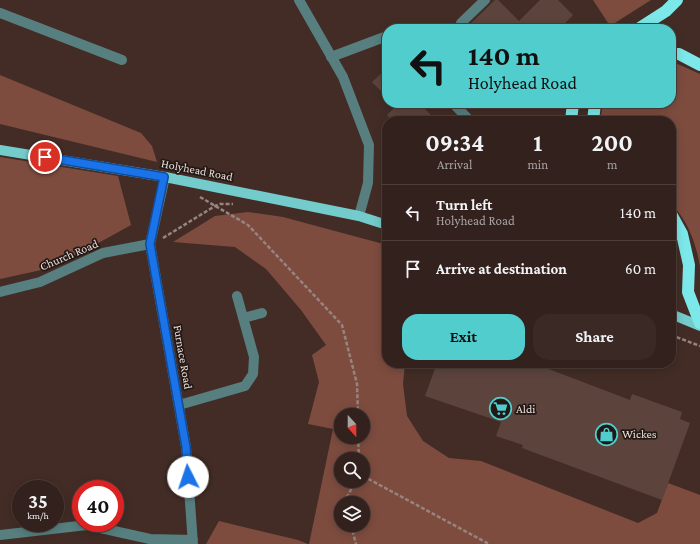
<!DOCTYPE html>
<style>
:root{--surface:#32211c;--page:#3a2925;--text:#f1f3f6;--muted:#a8a3a3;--line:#4d3e3b;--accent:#52cdce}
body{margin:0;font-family:"Crimson Pro",serif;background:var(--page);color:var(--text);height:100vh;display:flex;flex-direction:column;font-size:15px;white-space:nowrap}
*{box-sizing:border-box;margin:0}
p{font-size:13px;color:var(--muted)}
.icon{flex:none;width:22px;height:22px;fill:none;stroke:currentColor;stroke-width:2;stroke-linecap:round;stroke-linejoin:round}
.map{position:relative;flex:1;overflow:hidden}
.side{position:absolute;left:382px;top:116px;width:294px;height:252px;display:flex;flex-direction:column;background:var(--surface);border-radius:16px;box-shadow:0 2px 10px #0003,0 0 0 1px var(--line)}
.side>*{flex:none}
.top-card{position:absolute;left:382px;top:24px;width:294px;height:84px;border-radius:16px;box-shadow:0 2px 10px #0003,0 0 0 1px var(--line);background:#52cdce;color:#111;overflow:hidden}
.needle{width:26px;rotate:159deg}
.buttons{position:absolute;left:334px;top:408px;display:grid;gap:8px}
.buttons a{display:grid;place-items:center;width:36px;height:36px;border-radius:50%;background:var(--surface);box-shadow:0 2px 10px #0003,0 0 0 1px var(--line);font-size:20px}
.speed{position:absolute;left:12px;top:480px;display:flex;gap:8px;font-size:20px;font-weight:700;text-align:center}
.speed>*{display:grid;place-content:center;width:52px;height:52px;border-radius:50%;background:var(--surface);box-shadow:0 2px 10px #0003,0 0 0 1px var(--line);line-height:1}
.speed small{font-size:10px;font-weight:400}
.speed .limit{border:6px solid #d22;background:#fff;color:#111}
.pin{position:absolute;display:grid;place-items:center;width:34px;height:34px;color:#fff;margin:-17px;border:2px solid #fff;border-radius:50%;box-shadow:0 1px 4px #0007}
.me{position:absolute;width:44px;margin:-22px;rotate:356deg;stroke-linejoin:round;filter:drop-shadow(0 0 3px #0008)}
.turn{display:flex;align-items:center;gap:14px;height:84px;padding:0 20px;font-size:18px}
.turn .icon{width:52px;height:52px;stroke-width:2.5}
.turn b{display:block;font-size:28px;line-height:34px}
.eta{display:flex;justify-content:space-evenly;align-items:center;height:68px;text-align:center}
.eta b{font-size:24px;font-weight:700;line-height:28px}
.primary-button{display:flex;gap:8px;margin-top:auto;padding:8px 20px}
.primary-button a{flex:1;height:46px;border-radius:16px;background:var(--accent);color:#111;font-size:16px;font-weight:700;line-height:46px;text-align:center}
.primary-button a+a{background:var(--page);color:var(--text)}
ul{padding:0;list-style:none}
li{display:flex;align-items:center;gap:12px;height:56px;padding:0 20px;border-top:1px solid var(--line)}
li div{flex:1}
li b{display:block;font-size:15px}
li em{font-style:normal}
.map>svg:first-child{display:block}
.green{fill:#7d4c3f;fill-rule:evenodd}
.building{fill:#5c443d}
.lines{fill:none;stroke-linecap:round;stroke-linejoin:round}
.path{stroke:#97847f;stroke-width:2.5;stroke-dasharray:4 2;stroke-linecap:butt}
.minor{stroke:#577f7f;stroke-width:10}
.major{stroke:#73cbcb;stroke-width:10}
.highway{stroke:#7de8e9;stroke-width:12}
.route-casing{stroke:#114b97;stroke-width:10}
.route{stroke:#1a73e8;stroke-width:7}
.labels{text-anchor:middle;stroke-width:3.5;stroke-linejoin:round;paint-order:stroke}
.street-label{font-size:12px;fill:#ebdcd7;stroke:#221815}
.poi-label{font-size:12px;fill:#ebdcd7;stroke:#221815;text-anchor:start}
</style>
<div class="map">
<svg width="700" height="544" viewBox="0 0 700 544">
<rect width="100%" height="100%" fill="#432c26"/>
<path class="green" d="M593 0H651L610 26Z
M671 61 700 74V266C696 244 688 220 671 204V121H600L603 103H671Z
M0 75 141 133 152 146 157 162 0 124Z
M0 157 118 176 131 225 55 267 0 279Z
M248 212 283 217 387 245V363H405L403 384 407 416 423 441 449 458 481 461 638 523 657 513 668 483 700 495V544H309L333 429 308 424 319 382 312 355 326 345 301 310 266 269 235 247 173 242 215 216ZM341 415H363V437H341ZM341 459H363V481H341ZM341 503H363V525H341Z
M219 521 298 540 308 544H206Z"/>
<path class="building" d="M495 0H498L519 21 540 0H558L573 15 559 29H465Z
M387 68V97L372 82Z
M393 103H419L437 121H393L387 115 396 106Z
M437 363H533L630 400 632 394 682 412 680 419 690 423 662 500 522 448 523 445 496 436 501 422 425 396Z"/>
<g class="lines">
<path class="path" d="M200 197 248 225 342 325 357 384 358 415
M163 238 215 206 220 204H233
M671 335 700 346
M358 437 359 459
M363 476 489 544
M346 503 345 500 356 481
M351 525 356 544"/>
<path class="minor" d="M299 0 343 77 369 145 368 183 359 216
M0 13 122 60
M461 23 485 0
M331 57 387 36
M453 103 470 121
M165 177 150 244 186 447 193 544
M0 292 40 282 103 253 150 244
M243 318 262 313
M179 405 245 386 253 374 254 357 237 296
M0 535 87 525 150 539 193 540"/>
<path class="major" d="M0 150 165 177 359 216 387 225
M671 314 700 326"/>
<path class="highway" d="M638 29 666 11 677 0
M671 54H679L700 65
M571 121 573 103
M593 121 595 103
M671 214 682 234 689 265 688 292 700 323"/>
</g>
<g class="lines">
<defs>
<path id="route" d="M45 157 164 177 150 244 186 447 188 477"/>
</defs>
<use href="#route" class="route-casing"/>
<use href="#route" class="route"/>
</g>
<defs>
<symbol id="supermarket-ring" viewBox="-11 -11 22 22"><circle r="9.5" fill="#221815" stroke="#52cdce" stroke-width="1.5"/><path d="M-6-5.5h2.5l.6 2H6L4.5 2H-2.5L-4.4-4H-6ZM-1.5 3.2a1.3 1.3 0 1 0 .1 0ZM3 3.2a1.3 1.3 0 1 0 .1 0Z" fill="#52cdce"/></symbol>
<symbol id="shop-ring" viewBox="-11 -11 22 22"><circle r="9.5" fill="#221815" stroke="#52cdce" stroke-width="1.5"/><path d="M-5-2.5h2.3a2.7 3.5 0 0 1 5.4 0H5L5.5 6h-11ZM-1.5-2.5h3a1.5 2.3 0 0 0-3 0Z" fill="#52cdce"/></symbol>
</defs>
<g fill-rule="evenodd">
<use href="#supermarket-ring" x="488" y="396" width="25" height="25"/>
<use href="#shop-ring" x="594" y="422" width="25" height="25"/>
</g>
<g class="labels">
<g class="street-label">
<text transform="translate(197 170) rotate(11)" y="4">Holyhead Road</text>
<text transform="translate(69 255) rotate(-23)" y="4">Church Road</text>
<text transform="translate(183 357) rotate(80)" y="4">Furnace Road</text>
</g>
<g class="poi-label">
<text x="516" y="413">Aldi</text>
<text x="622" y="438">Wickes</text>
</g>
</g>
</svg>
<div class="buttons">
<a><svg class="needle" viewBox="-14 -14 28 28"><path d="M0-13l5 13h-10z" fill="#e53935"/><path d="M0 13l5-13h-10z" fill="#a8a3a3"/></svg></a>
<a><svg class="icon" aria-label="search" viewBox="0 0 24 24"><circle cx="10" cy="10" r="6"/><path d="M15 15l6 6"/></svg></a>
<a><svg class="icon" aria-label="layers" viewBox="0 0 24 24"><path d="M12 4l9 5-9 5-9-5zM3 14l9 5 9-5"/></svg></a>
</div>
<div class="speed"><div>35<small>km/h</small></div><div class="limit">40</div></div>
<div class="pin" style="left:45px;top:157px;background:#d93025"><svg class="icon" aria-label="arrive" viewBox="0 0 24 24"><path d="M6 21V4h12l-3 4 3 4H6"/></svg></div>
<svg class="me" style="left:188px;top:477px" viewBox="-20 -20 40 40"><circle r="19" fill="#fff"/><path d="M0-13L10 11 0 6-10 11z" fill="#1a73e8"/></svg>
<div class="top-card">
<div class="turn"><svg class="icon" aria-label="left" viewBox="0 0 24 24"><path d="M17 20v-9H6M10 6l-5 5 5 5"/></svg><div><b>140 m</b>Holyhead Road</div></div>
</div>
<section class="side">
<div class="eta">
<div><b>09:34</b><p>Arrival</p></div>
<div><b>1</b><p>min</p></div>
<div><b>200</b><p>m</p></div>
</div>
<ul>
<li><svg class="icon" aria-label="left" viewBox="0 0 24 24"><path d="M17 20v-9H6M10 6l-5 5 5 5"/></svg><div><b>Turn left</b><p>Holyhead Road</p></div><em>140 m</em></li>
<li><svg class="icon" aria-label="arrive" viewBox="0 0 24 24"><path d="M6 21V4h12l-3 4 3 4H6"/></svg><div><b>Arrive at destination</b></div><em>60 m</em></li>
</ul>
<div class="primary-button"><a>Exit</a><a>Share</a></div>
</section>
</div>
